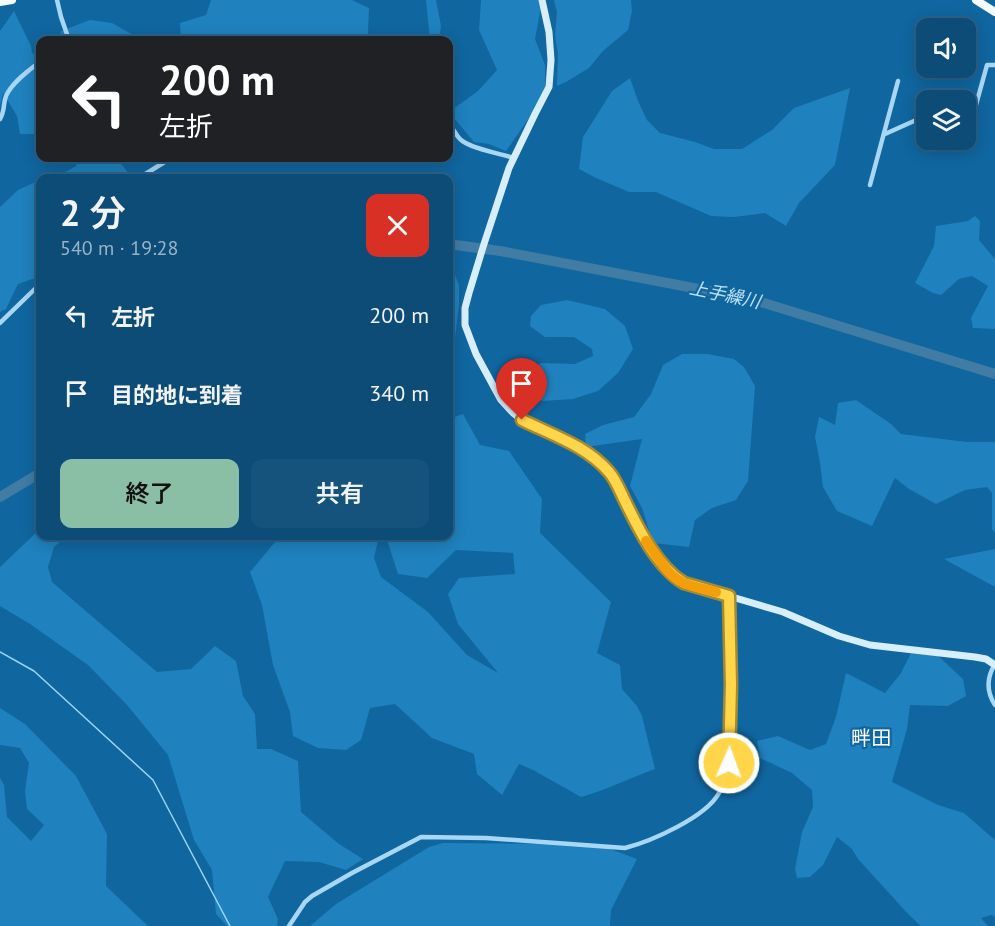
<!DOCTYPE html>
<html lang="ja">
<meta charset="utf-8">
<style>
:root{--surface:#0c4c77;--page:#15537c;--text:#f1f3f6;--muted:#9ab4c6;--line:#2c6389;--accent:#8abfa5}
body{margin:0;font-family:"PT Sans","Noto Sans JP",sans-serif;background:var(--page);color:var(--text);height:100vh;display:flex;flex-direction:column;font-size:22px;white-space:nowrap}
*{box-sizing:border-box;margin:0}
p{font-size:20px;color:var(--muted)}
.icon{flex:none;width:33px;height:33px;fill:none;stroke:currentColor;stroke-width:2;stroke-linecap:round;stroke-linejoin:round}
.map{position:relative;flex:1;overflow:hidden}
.sheet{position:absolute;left:36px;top:174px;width:417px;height:366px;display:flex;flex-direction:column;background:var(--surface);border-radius:12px;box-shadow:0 3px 15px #0003,0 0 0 2px var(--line)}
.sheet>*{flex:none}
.hud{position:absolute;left:36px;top:36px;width:417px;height:126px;border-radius:12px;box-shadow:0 3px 15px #0003,0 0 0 2px var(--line);background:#202124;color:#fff;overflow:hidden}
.tools{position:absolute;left:916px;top:18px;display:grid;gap:12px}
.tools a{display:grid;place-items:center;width:60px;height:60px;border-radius:12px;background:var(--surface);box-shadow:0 3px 15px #0003,0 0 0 2px var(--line);font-size:30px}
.pin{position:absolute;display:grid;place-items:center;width:51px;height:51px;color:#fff;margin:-62px -26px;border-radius:50% 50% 50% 0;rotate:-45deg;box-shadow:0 0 6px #0007}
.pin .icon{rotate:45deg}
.me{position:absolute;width:66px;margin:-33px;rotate:2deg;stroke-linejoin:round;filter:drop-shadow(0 0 4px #0008)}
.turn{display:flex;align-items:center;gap:21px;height:126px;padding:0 24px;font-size:27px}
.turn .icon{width:78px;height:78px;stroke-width:2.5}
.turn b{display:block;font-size:42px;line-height:51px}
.round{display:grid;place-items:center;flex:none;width:63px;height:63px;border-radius:12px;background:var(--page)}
.headline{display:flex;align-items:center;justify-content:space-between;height:102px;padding:0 24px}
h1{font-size:36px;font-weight:600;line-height:45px}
.button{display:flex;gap:12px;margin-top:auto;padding:12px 24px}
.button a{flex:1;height:69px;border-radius:12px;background:var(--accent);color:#111;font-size:24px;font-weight:600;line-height:69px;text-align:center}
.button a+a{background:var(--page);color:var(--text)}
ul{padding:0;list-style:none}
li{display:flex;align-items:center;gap:18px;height:78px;padding:0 24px}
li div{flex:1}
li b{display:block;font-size:22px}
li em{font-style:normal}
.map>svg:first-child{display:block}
.green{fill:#1f81bd}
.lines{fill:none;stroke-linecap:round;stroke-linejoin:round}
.stream{stroke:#99d5f9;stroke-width:1.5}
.river{stroke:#407ca4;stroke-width:10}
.street{stroke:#a7d7f5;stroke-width:4.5}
.secondary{stroke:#d7eefe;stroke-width:7}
.primary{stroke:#f5fbff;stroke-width:8}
.route-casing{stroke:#a68a30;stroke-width:15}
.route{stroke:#ffd54a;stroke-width:10}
.slow{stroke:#f59e0b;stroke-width:10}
.labels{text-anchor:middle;stroke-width:4.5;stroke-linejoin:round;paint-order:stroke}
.water-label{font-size:18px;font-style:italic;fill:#bce3fb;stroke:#10669f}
.quarter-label{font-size:20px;fill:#fff;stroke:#10669f}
</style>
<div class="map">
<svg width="995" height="926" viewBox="0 0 995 926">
<rect width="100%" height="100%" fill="#10669f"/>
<path class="green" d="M211 0H352L369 8 368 33 373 40H181L180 23 206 15Z
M426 0H436L441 26 439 40H430Z
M481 0H541L542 3 535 39 545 65V91L527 121 506 151 489 144 474 142 449 112 478 91 497 70 479 30Z
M554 0H631L632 11 628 30 603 51 589 68 566 82 557 86 558 54 555 35 557 12Z
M14 11 31 46 32 53 38 58 40 57V134H20L17 116 3 93 0 107V31Z
M90 20 112 23 142 40H59L61 31Z
M630 78 638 101 647 120 660 133 695 142 714 149H742L772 130 794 108 850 88 835 165 799 203 786 226 765 213 734 217 711 216 656 192H629L596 178 579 169 583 137 612 91Z
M78 158H117L128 173 125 178H45H55L76 166Z
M40 180V271L35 278 18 284 6 309 0 312V207L18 190Z
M975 216 980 221 979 240 995 259V329L973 328 971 318 988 286 972 276 959 279 941 295 933 293 915 283 934 246 936 226 968 221Z
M449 265H451L459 285V304L454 347 449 352Z
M567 300 605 309 625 326 633 349 618 373 598 391 573 399 542 401 523 389 520 376 541 363 575 364 593 356 592 349 574 337H545L530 326 531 316 541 305Z
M682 354H708L734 359 744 367 755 386 748 481 736 500 712 508 695 520 689 547 653 543 642 508 630 486 642 439 586 447 585 434 603 425 634 417 651 394 663 365Z
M856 400 891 424 901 434 967 442H995V533L992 529V493L987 487 965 490 936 504 909 489 895 478 872 526 837 511 823 487 820 463 815 437 819 417 835 425 838 403Z
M463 414 480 445 509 451 542 499 540 533 611 602 597 653 620 665 622 689 637 706 642 716 655 769C630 778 606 790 581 797L533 770 519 764 502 795 477 774 474 754 432 738 395 704 370 708 361 740 346 750 318 748 293 736 290 712 273 665 262 605 250 572 280 536H379L374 558 381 577 428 612 467 655 498 673 458 624 448 594 459 578 515 574 513 553 456 550 427 578 398 574 388 543V536H448L449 419Z
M40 529V536H67L54 547 48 567 52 582 157 672 191 669 215 646 236 661 243 696 255 714 257 749H271L298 761 301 812 339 844 363 859 346 870 319 862 285 861 268 897 278 919 277 926H227L216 914 212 870 194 840 168 755 127 705 88 665 30 624 0 606V567Z
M995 549V587L944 559Z
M928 650 935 653 963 679 966 696 948 706 910 705 907 729 892 782 938 805 964 813 995 840V917L991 915 981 918 988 926H921L908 914 858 859 852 849 837 837 823 865 810 877 797 878 795 869 802 832 813 807 812 790 792 773 760 758 757 741 778 736 810 750 826 744 836 717 846 673 885 693 901 673 911 653Z
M0 708 25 724 76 776 107 834 106 886 148 926H0V778L4 785 7 817 31 841 44 825 27 809 25 791 29 763 20 748 0 745Z
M443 843 597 844 637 859 611 910 610 926H310L336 904 429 847Z"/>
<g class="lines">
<path class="stream" d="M0 652 34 671 153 780 230 926"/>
<path class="river" d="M448 244 500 251 751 299 995 374
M0 497 40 473"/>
<path class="street" d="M57 0 61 17 69 40
M0 119C5 111 3 104 6 96 11 84 30 69 40 62
M966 122 971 123 987 65H995
M448 124C454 128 455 134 460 139 468 148 501 154 514 158
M885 134 914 121 927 118
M139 178 171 158
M870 185 898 81
M0 323 40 284
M995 664C987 677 986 691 995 705
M289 926 305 902 312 896 352 873 421 837 486 838 625 848C652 841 706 817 719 793 733 769 730 738 731 711 731 673 730 634 729 596"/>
<path class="secondary" d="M542 0 549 32 551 60 549 87 535 114 509 168 484 244 469 293 465 308V325L476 354 501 400 513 413 522 420 577 446 603 465 611 474 645 539 672 575 684 583 783 612 839 636 870 645 975 657 986 659 995 665"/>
<path class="primary" d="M976 0 995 12
M0 2 12 0"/>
</g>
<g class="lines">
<defs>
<path id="route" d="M522 420C552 435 587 446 609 472 616 480 620 491 625 501 638 528 657 567 684 583L729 596 731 685 729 763"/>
</defs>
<use href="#route" class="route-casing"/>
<use href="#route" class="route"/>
<path class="slow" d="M646 541C656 554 667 576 684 583 693 587 705 589 716 592"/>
</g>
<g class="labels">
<g class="water-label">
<text transform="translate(725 295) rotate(12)" y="6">上手繰川</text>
</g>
<g class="quarter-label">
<text x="871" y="745">畔田</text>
</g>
</g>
</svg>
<div class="tools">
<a><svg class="icon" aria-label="sound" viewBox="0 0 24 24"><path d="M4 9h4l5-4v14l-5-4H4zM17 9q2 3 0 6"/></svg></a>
<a><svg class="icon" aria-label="layers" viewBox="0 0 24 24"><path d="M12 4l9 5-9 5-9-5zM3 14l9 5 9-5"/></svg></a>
</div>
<div class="pin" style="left:522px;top:420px;background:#d93025"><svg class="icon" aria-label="arrive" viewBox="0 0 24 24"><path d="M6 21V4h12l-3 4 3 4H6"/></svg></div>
<svg class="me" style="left:729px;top:763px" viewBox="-20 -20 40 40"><circle r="17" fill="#ffd54a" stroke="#fff" stroke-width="3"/><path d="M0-11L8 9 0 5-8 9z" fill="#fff"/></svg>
<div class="hud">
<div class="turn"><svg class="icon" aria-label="left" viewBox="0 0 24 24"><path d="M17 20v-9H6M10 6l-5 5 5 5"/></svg><div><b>200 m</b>左折</div></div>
</div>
<section class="sheet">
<div class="headline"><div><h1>2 分</h1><p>540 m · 19:28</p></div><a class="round" style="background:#d93025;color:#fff"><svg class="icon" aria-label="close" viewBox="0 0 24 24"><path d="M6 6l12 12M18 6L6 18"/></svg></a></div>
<ul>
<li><svg class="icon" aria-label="left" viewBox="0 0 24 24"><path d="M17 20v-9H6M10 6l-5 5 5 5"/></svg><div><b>左折</b></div><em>200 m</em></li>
<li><svg class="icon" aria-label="arrive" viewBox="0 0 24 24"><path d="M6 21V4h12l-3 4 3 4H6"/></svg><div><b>目的地に到着</b></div><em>340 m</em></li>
</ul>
<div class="button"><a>終了</a><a>共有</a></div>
</section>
</div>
